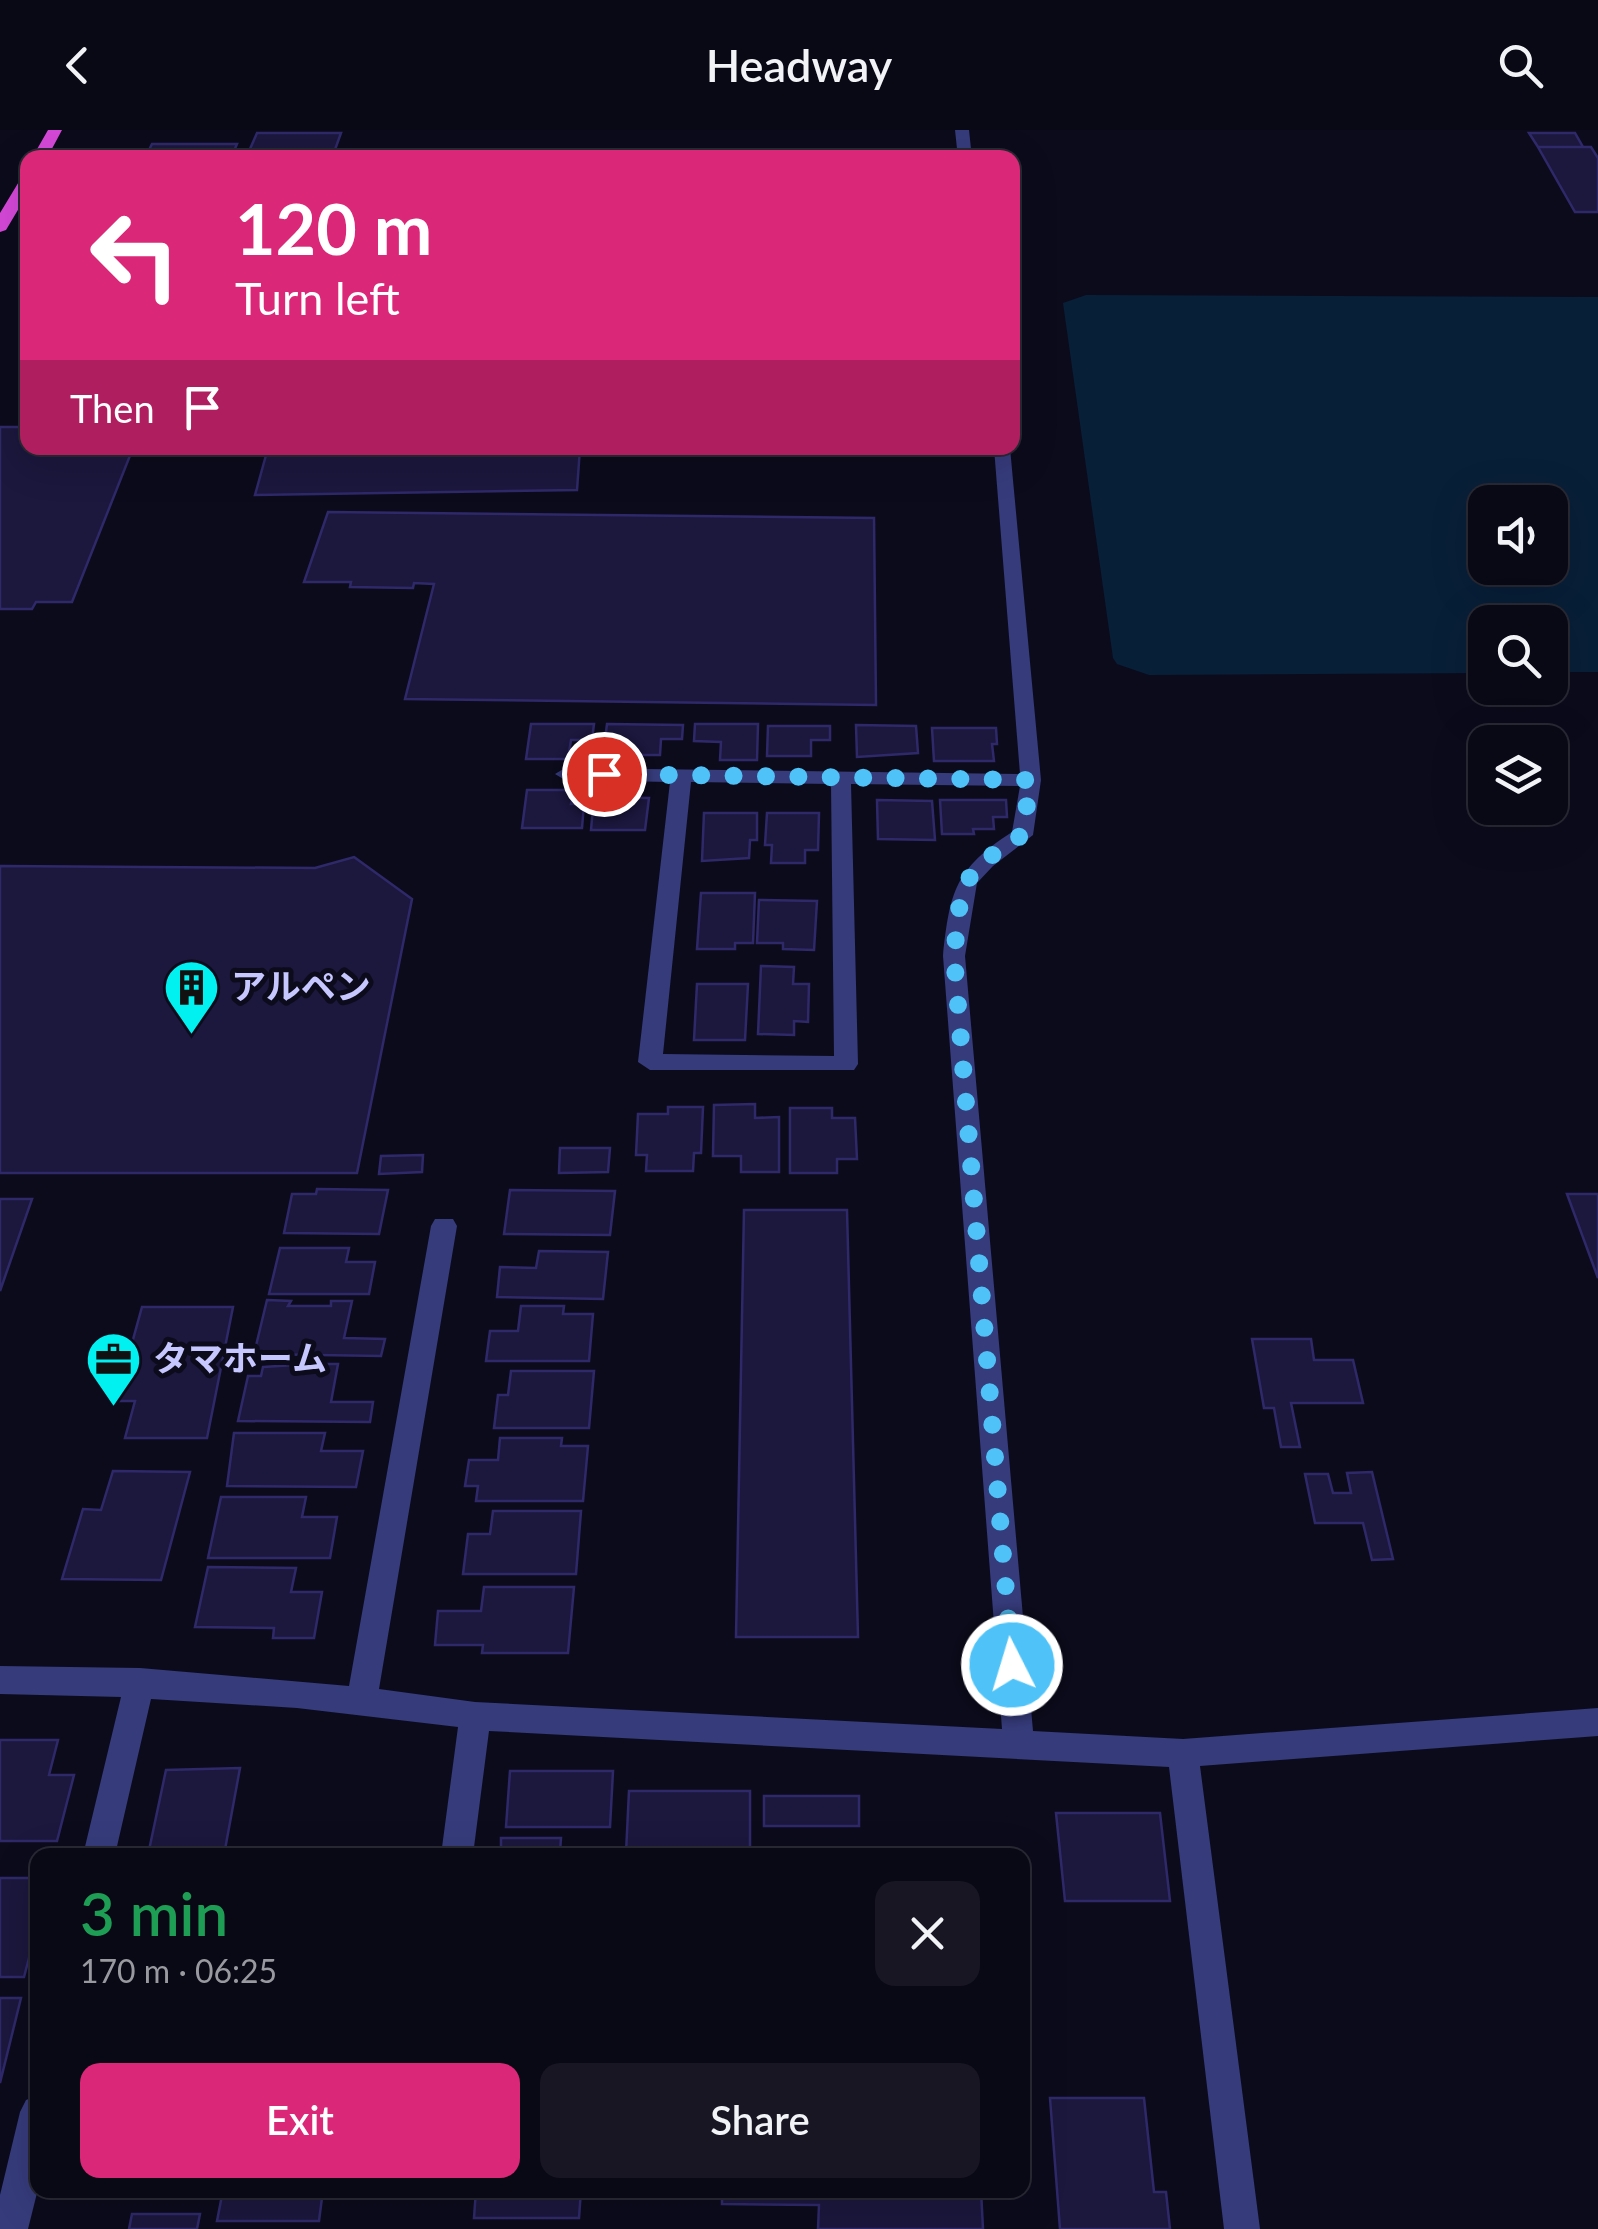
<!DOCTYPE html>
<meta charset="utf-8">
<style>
:root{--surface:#090815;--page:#171622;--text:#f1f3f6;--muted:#999aa0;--line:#292934;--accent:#db2777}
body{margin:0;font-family:Lato,"Noto Sans JP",sans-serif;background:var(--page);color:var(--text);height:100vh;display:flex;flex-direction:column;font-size:38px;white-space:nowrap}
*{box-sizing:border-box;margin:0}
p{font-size:32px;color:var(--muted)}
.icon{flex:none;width:55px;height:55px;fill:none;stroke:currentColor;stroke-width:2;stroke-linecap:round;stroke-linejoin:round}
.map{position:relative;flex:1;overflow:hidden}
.details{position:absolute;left:30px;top:1718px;width:1000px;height:350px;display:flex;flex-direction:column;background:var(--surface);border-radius:20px;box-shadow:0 10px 40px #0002,0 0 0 2px var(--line)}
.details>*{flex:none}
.guide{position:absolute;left:20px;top:20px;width:1000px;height:305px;border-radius:20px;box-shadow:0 10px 40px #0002,0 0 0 2px var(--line);background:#db2777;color:#fff;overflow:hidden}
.buttons{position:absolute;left:1468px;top:355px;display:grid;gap:20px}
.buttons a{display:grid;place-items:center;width:100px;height:100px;border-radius:20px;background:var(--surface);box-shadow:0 10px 40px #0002,0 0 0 2px var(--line);font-size:50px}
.pin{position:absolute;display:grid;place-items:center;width:85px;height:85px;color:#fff;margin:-42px;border:5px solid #fff;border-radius:50%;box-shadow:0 2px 10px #0007}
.me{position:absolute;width:110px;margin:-55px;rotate:355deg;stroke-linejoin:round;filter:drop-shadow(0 0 8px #0008)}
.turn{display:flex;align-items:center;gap:35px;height:210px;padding:0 50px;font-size:45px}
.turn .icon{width:130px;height:130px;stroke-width:2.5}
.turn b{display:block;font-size:70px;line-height:85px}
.then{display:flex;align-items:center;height:95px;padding:0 50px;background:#0003;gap:20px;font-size:38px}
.round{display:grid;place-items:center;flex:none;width:105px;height:105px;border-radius:20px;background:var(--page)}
.summary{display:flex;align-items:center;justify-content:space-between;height:170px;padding:0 50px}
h1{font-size:60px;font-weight:600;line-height:75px;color:#1e9e55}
.button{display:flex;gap:20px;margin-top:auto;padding:20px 50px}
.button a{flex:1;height:115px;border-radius:20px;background:var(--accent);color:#fff;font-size:40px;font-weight:600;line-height:115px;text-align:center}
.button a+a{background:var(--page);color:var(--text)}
header{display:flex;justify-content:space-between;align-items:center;height:130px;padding:0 50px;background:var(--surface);font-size:45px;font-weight:600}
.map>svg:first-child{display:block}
.water{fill:#081f38;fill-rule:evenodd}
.building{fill:#1b173d;stroke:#2f2969;stroke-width:2.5}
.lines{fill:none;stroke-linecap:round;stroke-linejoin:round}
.minor{fill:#363b7b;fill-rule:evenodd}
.trunk{fill:#d448d7;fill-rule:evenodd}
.route{stroke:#4fc3f7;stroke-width:18;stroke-dasharray:0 32.4}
.labels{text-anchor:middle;stroke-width:10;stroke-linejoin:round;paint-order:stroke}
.poi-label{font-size:35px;font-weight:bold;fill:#c7c7ff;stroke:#0c0b1c;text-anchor:start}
</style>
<header><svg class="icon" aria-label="back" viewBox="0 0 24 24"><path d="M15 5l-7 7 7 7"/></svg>Headway<svg class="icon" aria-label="search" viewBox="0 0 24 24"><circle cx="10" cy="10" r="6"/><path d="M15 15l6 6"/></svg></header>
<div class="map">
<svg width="1598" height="2099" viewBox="0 0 1598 2099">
<rect width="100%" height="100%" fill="#0c0b1c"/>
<path class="water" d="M1086 165 1598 167V542H1550V492H1485V543L1149 545 1117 534 1113 528 1063 173ZM1485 372H1550V438H1485Z"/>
<path class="building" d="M257 3H341L332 28H246Z
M1529 3H1575L1583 17H1538Z
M152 14H237L231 28H145Z
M1538 17H1591L1598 28V82H1575Z
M0 297H28V318H133L72 472H36L32 479H0Z
M268 318H580L577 360 255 365Z
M328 382 874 388 876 575 405 569 434 454 414 453 413 458 350 457 351 452H304Z
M531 594H594L592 610H571L568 629H526Z
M607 594 683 595 682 609H661L660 625H603Z
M695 594H758L757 630H720L721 612 694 611Z
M856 595 916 596 918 623 857 627Z
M768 596H830V610H811V626H767Z
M932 598H996L997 614H992L994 631H934Z
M527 660H574L571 674H584L582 698H522Z
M594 667 649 668 645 700H591Z
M877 670 932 671 935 710 878 709Z
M940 670H1006L1007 687H993L994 699H973L974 704H942Z
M704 683H757V710H750L749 728 702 731Z
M767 683H819L818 720H805V733H771L772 715H765Z
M354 727 412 769 357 1043H0V736L315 738Z
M701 763H755L753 813H735V819H697Z
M759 770 817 771 814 820 783 819V813H757Z
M761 836 794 837 793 854H809L808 892 794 891V905L758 904Z
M697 854H748L745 910H694Z
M755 974V988L779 987V1042H741V1026H713L714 975Z
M668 977H703L701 1023H694L693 1041H646L647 1025H636L638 984H668Z
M790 978H832V988H855L857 1029H837V1043H790Z
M560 1018H610L608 1042 559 1043Z
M423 1025 422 1042 379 1044 381 1026Z
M317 1059 388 1060 379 1104 284 1103 292 1064H316Z
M510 1060 615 1061 610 1105 504 1104Z
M1567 1064H1598V1148Z
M0 1069H32L0 1161Z
M744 1080H847L858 1507H736Z
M280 1118H349L346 1132H375L369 1164H269Z
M539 1121 608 1122 603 1169 497 1167 500 1137 536 1138Z
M267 1170 291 1171 288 1176H331V1171H352L344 1208 385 1209 381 1226 254 1224Z
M521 1176H564L563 1184H593L589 1231H486L490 1201H518Z
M142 1177H233L207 1308H125L135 1271H116Z
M1252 1209H1311L1314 1230H1353L1363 1273H1291L1300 1317H1281L1274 1278H1264Z
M311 1234H338L331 1272H373L370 1292 238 1291 248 1246H261L263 1237Z
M511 1241H594L589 1298H494L498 1265H508Z
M234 1303H325L321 1321H363L356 1357 227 1356Z
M500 1308H562L561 1316H588L583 1371H476L478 1356H465L469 1330H498Z
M113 1341 190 1342 161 1450 62 1449 83 1379 101 1380Z
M1372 1342 1393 1429 1372 1430 1363 1393H1315L1305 1344H1328L1333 1363H1351L1347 1343Z
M221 1367H306L302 1387H337L330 1428H208Z
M493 1381H581L576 1444H463L468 1404H490Z
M208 1437 296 1438 291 1462H322L314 1508H273L274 1498 195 1497Z
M484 1457H574L568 1523H482L483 1515H435L438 1481H481Z
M0 1610H58L49 1645H74L57 1711H0Z
M240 1638 224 1725H148L166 1640Z
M510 1641H613L610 1697H506Z
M629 1661H750V1722L626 1723Z
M764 1666H859V1696H764Z
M1056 1683H1160L1170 1771H1065Z
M501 1708H561L560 1722H607V1725H497L501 1722Z
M0 1748H38V1794L24 1847H0Z
M0 1868H21L0 1953Z
M1050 1968H1144L1154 2062H1166L1170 2099H1060Z
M125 2060H205L204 2067H123Z
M223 2060H323L319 2091H217Z
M476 2060H581L579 2088H474Z
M722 2060H981L983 2099H818L819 2075 722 2074Z
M132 2084H200L197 2099H129Z"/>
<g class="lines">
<path class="minor" d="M955 0H969L972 28H958Z
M994 318H1010L1041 650 1033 705 993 736 977 753 965 826 1033 1601 1183 1609 1598 1578V1606L1200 1636 1260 2099H1224L1169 1637 489 1601 473 1725H441L458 1597 297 1578 151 1569 115 1725H83L121 1567 0 1564V1536L140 1538 349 1556 431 1096 435 1089H453L457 1096 379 1559 475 1572 1002 1599 943 826C950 761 955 739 1012 702L1020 656 851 654 858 934 854 940H650L638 932 670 652 565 650 555 644 565 638 1020 644ZM691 652 831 654 834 926 663 924Z
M38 1965V2059L28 2099H0V2065L20 1982 26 1970Z"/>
<path class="trunk" d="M48 0H62L47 28H32Z
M28 44V63L6 100 0 102V83L23 45Z"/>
</g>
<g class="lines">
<path class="route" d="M604 644 1031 650 1022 705C956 747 962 752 954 826L1012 1535"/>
</g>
<defs>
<symbol id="building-pin" viewBox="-11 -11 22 30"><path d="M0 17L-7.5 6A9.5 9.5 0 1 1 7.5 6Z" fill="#01f1f0" stroke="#0c0b1c"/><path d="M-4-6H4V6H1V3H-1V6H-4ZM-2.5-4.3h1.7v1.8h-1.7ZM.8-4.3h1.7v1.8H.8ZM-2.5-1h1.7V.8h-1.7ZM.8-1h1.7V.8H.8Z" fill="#111"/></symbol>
<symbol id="office-pin" viewBox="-11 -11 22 30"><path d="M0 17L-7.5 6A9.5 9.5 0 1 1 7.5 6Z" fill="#01f1f0" stroke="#0c0b1c"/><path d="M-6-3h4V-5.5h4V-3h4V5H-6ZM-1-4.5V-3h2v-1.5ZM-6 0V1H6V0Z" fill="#111"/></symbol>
</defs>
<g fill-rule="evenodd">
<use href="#building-pin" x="160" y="826" width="63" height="86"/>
<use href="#office-pin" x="82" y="1198" width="63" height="86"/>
</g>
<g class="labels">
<g class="poi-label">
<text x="231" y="869">アルペン</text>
<text x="153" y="1241">タマホーム</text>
</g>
</g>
</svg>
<div class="buttons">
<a><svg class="icon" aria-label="sound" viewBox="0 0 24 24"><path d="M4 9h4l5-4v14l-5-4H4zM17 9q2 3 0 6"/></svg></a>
<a><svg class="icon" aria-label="search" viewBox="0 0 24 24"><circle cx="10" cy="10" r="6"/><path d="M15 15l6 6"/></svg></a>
<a><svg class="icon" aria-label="layers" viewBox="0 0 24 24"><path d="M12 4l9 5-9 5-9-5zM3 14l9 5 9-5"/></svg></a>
</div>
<div class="pin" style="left:604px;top:644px;background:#d93025"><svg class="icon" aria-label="arrive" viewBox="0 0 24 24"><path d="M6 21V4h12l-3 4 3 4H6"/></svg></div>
<svg class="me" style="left:1012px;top:1535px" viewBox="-20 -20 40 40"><circle r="17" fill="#4fc3f7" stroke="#fff" stroke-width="3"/><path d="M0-11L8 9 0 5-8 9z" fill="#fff"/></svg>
<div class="guide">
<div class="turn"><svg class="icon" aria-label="left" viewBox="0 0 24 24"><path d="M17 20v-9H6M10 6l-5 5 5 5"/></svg><div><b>120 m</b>Turn left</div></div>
<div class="then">Then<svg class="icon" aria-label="arrive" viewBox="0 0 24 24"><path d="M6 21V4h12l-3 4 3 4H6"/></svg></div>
</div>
<section class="details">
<div class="summary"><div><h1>3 min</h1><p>170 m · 06:25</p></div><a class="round"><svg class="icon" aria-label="close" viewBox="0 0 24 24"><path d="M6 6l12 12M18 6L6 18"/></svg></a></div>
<div class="button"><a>Exit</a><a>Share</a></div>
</section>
</div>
